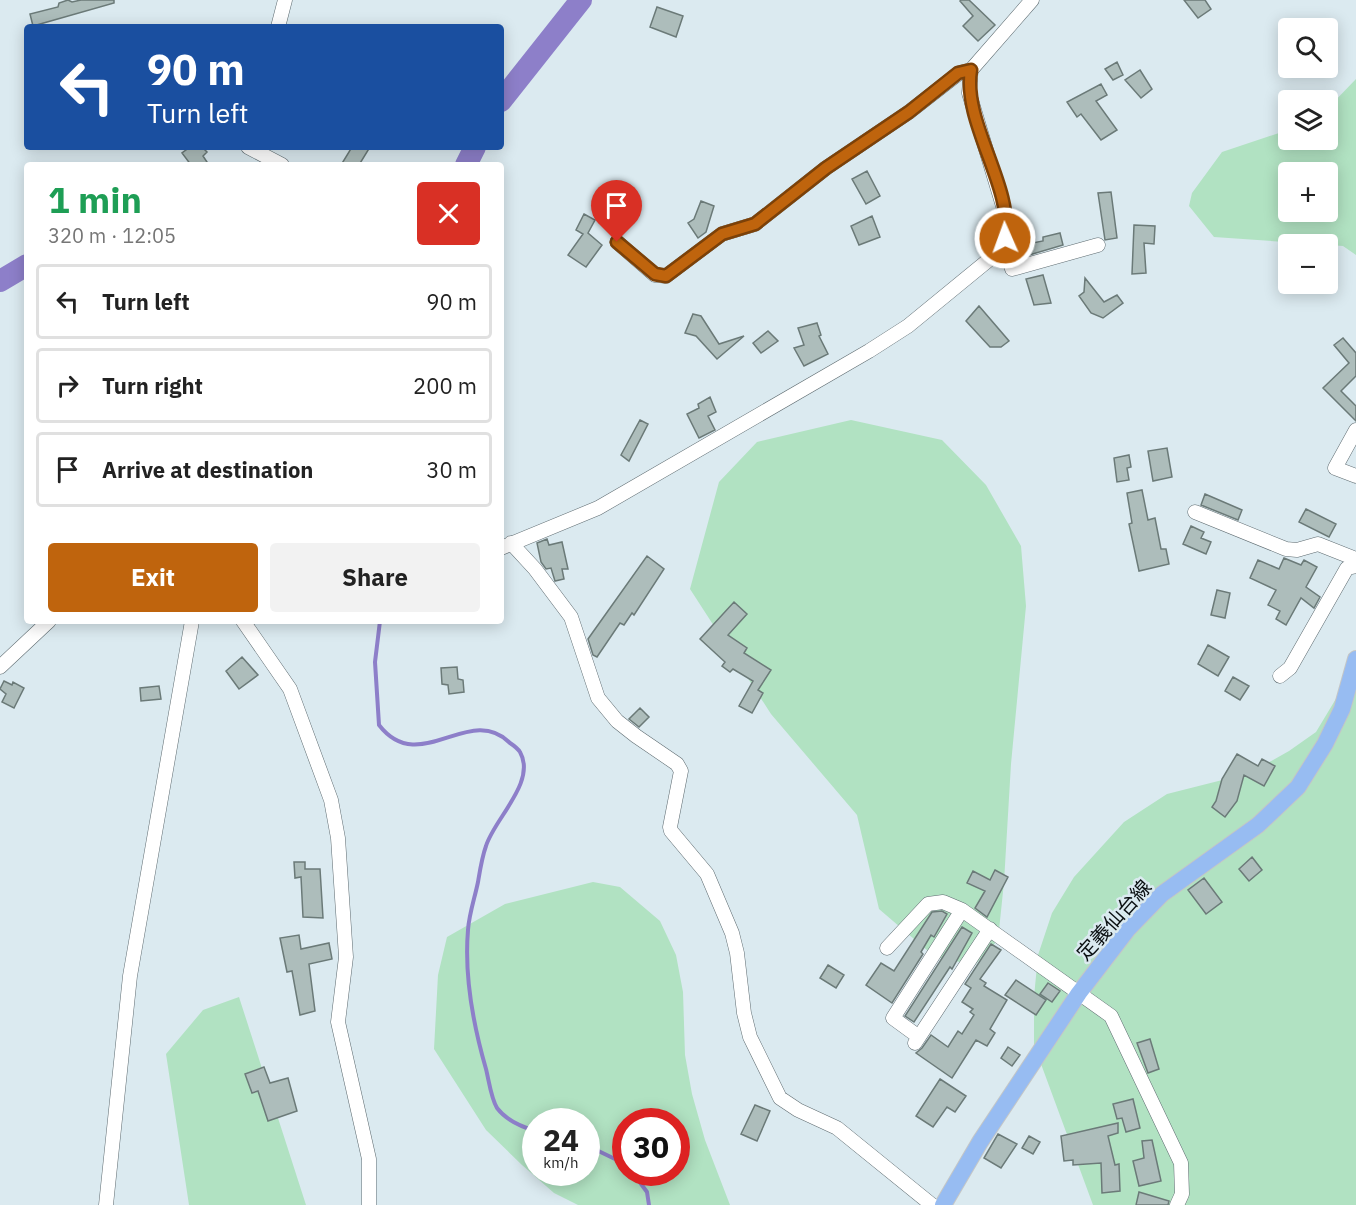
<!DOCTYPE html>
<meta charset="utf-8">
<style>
:root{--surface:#fff;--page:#f2f2f2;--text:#222;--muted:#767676;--line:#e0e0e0;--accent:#bf640d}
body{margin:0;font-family:"IBM Plex Sans","Noto Sans JP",sans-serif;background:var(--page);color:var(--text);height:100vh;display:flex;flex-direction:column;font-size:22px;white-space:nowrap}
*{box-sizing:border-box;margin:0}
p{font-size:20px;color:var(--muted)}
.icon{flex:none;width:33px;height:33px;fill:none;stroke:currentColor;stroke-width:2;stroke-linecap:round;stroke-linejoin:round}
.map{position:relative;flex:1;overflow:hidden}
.side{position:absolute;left:24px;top:162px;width:480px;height:462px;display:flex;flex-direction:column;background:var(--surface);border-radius:6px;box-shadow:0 3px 15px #0003}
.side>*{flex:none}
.banner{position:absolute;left:24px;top:24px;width:480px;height:126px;border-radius:6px;box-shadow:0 3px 15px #0003;background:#1a4fa0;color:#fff;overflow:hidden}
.fabs{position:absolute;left:1278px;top:18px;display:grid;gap:12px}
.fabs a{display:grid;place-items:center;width:60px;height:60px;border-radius:6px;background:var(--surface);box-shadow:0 3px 15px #0003;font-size:30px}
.speed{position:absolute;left:522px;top:1108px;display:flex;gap:12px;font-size:30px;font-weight:700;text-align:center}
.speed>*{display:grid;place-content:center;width:78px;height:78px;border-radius:50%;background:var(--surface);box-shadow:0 3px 15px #0003;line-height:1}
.speed small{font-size:15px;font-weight:400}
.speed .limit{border:9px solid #d22;background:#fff;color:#111}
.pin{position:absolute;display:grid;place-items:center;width:51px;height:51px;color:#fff;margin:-62px -26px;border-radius:50% 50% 50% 0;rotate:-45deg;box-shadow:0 0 6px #0007}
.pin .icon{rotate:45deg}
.me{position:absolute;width:66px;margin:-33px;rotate:358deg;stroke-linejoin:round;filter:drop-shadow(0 0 4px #0008)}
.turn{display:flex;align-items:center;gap:21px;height:126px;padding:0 24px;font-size:27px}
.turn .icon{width:78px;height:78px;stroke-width:2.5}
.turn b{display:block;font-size:42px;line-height:51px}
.round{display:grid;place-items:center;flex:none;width:63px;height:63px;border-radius:6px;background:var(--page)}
.headline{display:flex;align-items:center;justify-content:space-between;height:102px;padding:0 24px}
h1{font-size:36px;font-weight:700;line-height:45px;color:#1e9e55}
.button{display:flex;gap:12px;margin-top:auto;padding:12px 24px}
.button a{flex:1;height:69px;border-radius:6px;background:var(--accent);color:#fff;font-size:24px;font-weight:700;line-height:69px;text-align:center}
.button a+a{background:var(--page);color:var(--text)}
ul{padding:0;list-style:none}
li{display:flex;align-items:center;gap:18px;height:75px;margin:0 12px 9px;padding:0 12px;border:3px solid var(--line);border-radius:6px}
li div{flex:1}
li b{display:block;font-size:22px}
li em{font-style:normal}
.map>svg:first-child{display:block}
.green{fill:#b1e2c2;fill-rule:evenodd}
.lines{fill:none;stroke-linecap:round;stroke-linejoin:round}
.stream{stroke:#8d7fc9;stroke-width:4}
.river{stroke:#8d7fc9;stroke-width:22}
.building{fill:#adbdbb;stroke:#6b7a78;stroke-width:1.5}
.minor-casing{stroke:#5e6b70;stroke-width:15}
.major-casing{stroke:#c4c6c6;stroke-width:18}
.minor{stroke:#fff;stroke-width:14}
.major{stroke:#97bcf2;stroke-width:16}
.route-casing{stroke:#7c4108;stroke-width:15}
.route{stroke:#bf640d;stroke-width:10}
.labels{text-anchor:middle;stroke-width:5;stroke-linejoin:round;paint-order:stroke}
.street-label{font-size:20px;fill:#0b1012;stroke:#dbeaf0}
</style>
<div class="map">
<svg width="1356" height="1205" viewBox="0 0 1356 1205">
<rect width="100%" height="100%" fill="#dbeaf0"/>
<path class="green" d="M1356 79V255L1343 246 1214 237 1189 206 1192 193 1222 152 1288 130V140H1328V108ZM1288 172H1328V212H1288Z
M851 420 942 440 986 485 1021 546 1026 606 1011 764 1004 882 998 940 975 965 935 957 879 909 857 815 771 714 690 589 719 482 757 442Z
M1356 657V1205H1093L1034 1045V997L1038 955 1052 913 1074 877 1124 822 1167 794 1250 773 1289 751 1316 732 1340 692Z
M593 882 620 887 660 921 676 955 683 992 685 1055 692 1094 705 1140 730 1205H578L554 1193 522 1165 486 1130 434 1049 438 975 447 937 505 904ZM536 1122H586V1173H536ZM626 1122H676V1173H626Z
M239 997 306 1205H189L166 1054 203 1010Z"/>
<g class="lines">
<path class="stream" d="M380 621 375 662 379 725C420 778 469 702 510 743 513 745 518 749 520 752 537 782 494 819 486 846 482 857 480 870 478 882 475 897 469 914 468 930 464 977 473 1024 486 1069 489 1081 491 1098 497 1108 506 1120 522 1127 536 1131
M586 1145 615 1159 626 1167
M633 1173 647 1192 649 1205"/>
<path class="river" d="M501 101 581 0
M466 165 475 147
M0 281 27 265"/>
</g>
<path class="building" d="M68 0 72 2 81 0H114V3L33 26 30 14 58 7 59 3Z
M961 0H969L995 25 978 41 963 26 973 16 960 1Z
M1184 0H1205L1211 9 1198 18Z
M657 7 683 16 676 37 650 27Z
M1117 62 1123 75 1113 80 1105 69Z
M1140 70 1152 89 1141 98 1125 80Z
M1101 84 1107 95 1096 101 1117 130 1101 140 1081 114 1077 117 1067 102Z
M190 147H202L207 152 203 156 209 165H191L182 153Z
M352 147H370L359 165H341Z
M867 171 880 196 866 204 852 179Z
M1111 192 1117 238 1105 240 1098 193Z
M701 201 714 206 706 232 698 238 688 223 694 219Z
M584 214 595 220 588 233 602 245 586 267 568 255 583 234 576 230Z
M872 216 880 237 859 245 851 226Z
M1134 225 1155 226 1154 244 1144 243 1146 273 1132 274Z
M1060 233 1063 245 1019 258 1017 246 1043 241V237Z
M1043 275 1051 303 1034 305 1026 279Z
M1085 278 1104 302 1117 295 1123 303 1103 318 1091 313 1079 296 1084 292Z
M979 306 1009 341 1001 347H990L966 321Z
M693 314 701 316 719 344 744 336 717 359 696 336 685 333Z
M817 323 821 335 819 336 828 354 804 366 794 348 804 345 798 328Z
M768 331 778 341 761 353 753 343Z
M1343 338 1356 353V376L1341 391 1356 406V421L1323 388 1349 363 1334 345Z
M710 397 716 412 708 416 715 430 699 438 687 414 699 408 698 404Z
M640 420 648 424 629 461 621 455Z
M1167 448 1172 477 1153 481 1148 451Z
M1129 455 1131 467 1127 468 1129 480 1117 482 1114 458Z
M1142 490 1148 520 1155 518 1161 549H1166L1169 564 1139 571 1129 524 1132 523 1127 493Z
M1205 494 1242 510 1238 520 1201 505Z
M1306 509 1336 524 1329 537 1299 522Z
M1191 526 1204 532 1201 538 1211 542 1206 554 1183 544Z
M547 539 549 545 562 542 568 569H562L564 579 555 581 551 568 546 569 541 562 537 543Z
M647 556 664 569 634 615 632 613 624 625 620 623 597 657 593 655 588 639Z
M1284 558 1301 565 1304 560 1317 567 1306 587 1320 597 1314 608 1301 598 1286 625 1276 619 1280 611 1268 605 1276 590 1250 578 1258 560 1279 569Z
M1217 590 1230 593 1225 618 1211 615Z
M734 602 747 614 728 635 747 648 744 653 771 670 758 690 763 693 752 713 739 706 753 681 733 669 730 672 722 666 725 662 700 639Z
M1208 645 1229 657 1218 676 1198 664Z
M242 657 258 675 239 689 226 671Z
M457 667 458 679 463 680 464 692 449 694 448 685 442 684 441 668Z
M1233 677 1249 686 1240 700 1225 691Z
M4 681 12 685 13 682 24 688 14 708 2 702 6 694 0 689Z
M159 686 161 699 141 701 140 688Z
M640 708 649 717 639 727 629 719Z
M1237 754 1258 766 1262 759 1275 766 1264 786 1244 775 1237 801 1225 817 1212 807 1216 801 1222 779Z
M1252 857 1262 870 1249 881 1239 869Z
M294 862H305V869H320L323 918 303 917 301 877 295 878Z
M995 870 1008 877 987 917 975 908 985 891 967 883 973 871 990 880Z
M1204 878 1222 902 1206 914 1188 890Z
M932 912 942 911 947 914 934 937 931 935 921 952 923 954 892 1003 866 985 881 963 894 971Z
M962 927 972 933 952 969 950 967 914 1022 905 1016Z
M299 935 301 949 329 943 332 959 309 964 315 1011 300 1015 292 971 287 972 280 938Z
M991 944 1001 950 980 979 986 983 984 986 1007 1000 990 1029 995 1033 987 1046 976 1040 952 1078 916 1053 922 1048 931 1035 948 1047 958 1031 962 1034 974 1015 970 1012 973 1009 962 1002 971 988 965 984Z
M828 965 844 975 836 988 820 978Z
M1016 980 1046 1000 1036 1015 1005 995Z
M1048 983 1060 991 1052 1002 1040 994Z
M1150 1039 1159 1069 1148 1073 1137 1043Z
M1008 1047 1020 1055 1012 1066 1001 1058Z
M264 1067 270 1083 288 1078 297 1111 268 1121 258 1091 252 1093 245 1074Z
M940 1079 966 1096 955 1112 947 1107 933 1127 916 1116Z
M1133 1099 1140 1128 1126 1132 1122 1118 1117 1119 1113 1104Z
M755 1105 770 1111 757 1141 741 1134Z
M1118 1123V1133L1108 1136 1115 1165 1119 1164 1120 1191 1102 1193 1101 1163 1073 1165V1160L1064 1161 1061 1136Z
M998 1134 1017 1144 1001 1168 984 1158Z
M1029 1136 1040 1142 1033 1154 1022 1148Z
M1152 1140 1161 1181 1139 1186 1133 1161 1144 1158 1142 1141Z
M1139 1192 1169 1201 1168 1205H1136Z"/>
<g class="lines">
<defs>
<path id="minor" d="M278 27 285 0
M248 147 282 165
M1005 238 1012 269 1098 245
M617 242 655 275 666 276 722 234 755 224 826 168 909 112 959 73 971 70
M1356 430 1335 468 1356 476
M1195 512 1286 549 1297 550 1318 544 1356 559
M511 543 535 569 571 617 598 698 617 721 636 736 677 764 681 771 670 827 671 831 707 874 732 933 737 953 744 1013 750 1037 780 1098 798 1110 837 1128 932 1205
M501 548 598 508 869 351 908 326 991 258 1005 238 1006 216 969 93 971 70 1032 0
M243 621 290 689 331 800 338 838 346 957 338 1022 369 1159V1205
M0 667 49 621
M1280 676 1290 668 1347 568 1356 566
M887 948 928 904 943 902 962 910
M919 1037 893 1018 962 910 1111 1016 1181 1163 1182 1194 1177 1205
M915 1043 990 929
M106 1205 130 976 192 621"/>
<path id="major" d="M943 1205 980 1142 1079 993 1128 929 1162 894 1258 825 1298 787 1325 744 1342 709 1356 659"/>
</defs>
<use href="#minor" class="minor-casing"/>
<use href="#major" class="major-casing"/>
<use href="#minor" class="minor"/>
<use href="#major" class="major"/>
</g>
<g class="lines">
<defs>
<path id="route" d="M617 242 655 274 666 276 722 234 755 224 826 168 909 112 958 73 971 70C962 123 1014 187 1005 238"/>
</defs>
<use href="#route" class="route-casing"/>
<use href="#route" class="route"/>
</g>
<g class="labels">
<g class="street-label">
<text transform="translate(1114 920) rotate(-48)" y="7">定義仙台線</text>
</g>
</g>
</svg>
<div class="fabs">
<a><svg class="icon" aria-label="search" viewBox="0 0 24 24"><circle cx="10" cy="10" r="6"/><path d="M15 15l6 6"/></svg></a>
<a><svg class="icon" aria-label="layers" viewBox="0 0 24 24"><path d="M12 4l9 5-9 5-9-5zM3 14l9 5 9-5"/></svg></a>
<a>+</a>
<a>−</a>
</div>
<div class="speed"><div>24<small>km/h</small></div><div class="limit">30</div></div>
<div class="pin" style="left:617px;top:242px;background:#d93025"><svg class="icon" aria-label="arrive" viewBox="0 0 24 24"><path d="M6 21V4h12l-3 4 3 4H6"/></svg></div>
<svg class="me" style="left:1005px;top:238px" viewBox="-20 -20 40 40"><circle r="17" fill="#bf640d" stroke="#fff" stroke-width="3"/><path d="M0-11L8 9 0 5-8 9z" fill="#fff"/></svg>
<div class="banner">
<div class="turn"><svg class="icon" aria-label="left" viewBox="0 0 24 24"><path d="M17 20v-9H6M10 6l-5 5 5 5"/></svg><div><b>90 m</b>Turn left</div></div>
</div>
<section class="side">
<div class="headline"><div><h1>1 min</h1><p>320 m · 12:05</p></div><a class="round" style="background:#d93025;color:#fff"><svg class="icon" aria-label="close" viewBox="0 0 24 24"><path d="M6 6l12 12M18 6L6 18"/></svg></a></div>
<ul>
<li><svg class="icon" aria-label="left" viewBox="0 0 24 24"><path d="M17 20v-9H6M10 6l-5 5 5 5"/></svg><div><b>Turn left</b></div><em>90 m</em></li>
<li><svg class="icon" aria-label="right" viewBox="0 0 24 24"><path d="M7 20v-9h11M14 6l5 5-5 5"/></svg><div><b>Turn right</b></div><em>200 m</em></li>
<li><svg class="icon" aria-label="arrive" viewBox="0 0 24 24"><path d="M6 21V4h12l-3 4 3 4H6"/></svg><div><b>Arrive at destination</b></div><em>30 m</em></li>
</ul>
<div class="button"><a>Exit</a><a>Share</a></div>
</section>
</div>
